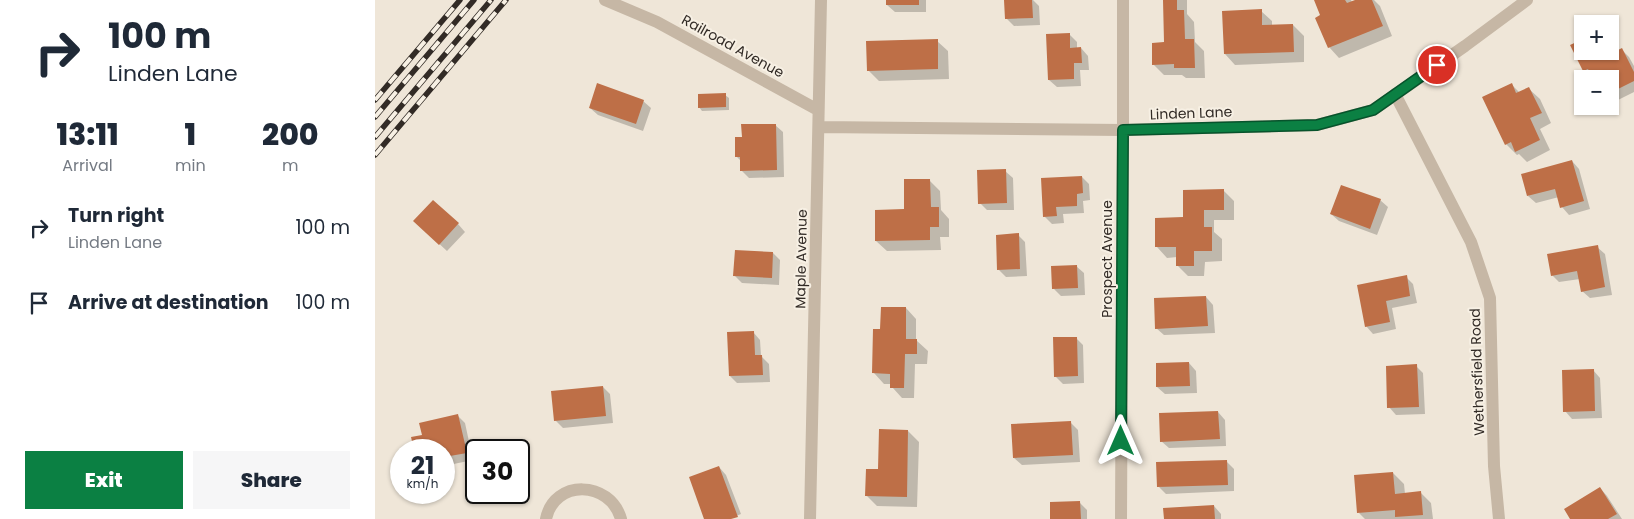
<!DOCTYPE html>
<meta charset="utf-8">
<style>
:root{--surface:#fff;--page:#f6f6f7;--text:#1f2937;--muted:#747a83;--accent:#0b8043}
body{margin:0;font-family:Poppins,sans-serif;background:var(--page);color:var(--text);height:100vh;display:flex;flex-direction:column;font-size:19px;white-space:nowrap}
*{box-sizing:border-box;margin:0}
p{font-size:16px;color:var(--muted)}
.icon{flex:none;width:28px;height:28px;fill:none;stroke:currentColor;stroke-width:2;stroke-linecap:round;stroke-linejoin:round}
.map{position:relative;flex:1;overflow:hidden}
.drawer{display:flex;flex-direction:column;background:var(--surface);width:375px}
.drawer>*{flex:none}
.guide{background:#fff;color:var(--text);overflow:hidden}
.tools{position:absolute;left:1199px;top:15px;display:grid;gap:10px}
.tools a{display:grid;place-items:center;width:45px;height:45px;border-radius:0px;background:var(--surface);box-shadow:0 1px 4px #0004;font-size:25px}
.speed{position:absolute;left:15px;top:439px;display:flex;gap:10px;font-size:25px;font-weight:700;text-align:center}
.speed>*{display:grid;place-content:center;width:65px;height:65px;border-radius:50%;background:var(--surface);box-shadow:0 1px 4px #0004;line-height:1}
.speed small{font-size:12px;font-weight:400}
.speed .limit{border:2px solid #111;border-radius:8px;background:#fff;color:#111}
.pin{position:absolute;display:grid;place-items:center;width:42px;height:42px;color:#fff;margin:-21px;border:2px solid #fff;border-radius:50%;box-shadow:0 1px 5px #0007}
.me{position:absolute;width:55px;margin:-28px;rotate:0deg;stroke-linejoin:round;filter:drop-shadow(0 0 4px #0008)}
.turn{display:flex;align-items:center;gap:18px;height:105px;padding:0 25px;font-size:22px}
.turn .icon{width:65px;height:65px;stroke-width:2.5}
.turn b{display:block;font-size:35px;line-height:42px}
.eta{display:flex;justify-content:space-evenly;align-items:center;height:85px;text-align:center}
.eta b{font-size:30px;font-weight:800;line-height:35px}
.button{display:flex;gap:10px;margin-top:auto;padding:10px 25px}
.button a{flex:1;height:58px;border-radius:0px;background:var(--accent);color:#fff;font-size:20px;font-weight:800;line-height:58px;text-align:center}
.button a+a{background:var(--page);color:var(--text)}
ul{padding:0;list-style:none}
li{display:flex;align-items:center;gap:15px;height:75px;padding:0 25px}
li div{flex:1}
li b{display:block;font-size:19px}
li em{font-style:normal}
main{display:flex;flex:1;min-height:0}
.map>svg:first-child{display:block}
.shadow{fill:#0003}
.building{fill:#be6f47}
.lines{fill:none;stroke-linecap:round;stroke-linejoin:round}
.minor{stroke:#c6b7a5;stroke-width:12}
.rail-casing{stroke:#322b26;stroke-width:5.5}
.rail{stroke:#f7f0e4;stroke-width:4;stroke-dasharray:11;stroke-linecap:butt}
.route-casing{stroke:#07532c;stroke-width:12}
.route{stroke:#0b8043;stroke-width:9}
.labels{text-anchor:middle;stroke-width:4;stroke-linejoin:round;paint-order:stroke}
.street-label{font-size:14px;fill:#322b26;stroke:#f7f0e4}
</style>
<main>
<section class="drawer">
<div class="guide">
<div class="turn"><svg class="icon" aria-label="right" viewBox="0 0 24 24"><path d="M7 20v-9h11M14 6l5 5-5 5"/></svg><div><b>100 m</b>Linden Lane</div></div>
</div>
<div class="eta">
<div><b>13:11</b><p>Arrival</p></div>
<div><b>1</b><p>min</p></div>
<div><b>200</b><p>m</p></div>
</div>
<ul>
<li><svg class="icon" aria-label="right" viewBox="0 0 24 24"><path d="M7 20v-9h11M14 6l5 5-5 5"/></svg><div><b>Turn right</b><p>Linden Lane</p></div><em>100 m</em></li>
<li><svg class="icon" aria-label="arrive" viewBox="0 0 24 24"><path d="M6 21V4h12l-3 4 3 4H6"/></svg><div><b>Arrive at destination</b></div><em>100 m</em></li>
</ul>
<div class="button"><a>Exit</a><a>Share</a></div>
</section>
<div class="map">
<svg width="1259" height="519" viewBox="0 0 1259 519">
<rect width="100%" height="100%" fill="#efe6d8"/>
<path class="shadow" d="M512 0H551V12H520L512 5Z
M631 0H658L664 6 665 25 639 26 631 18Z
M789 0H812V14L819 22 820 42 829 51 830 78H811L807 75H789L778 64 790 44Z
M940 0H976L977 2 983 0H999L1005 6 1017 36 964 58 954 47 947 16Z
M886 11 897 21V26L918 25 929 36V62L860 65 850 54Z
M694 34 702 42V49L706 48 713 56 714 70H705L706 86 682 87 674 80Z
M562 41 573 51 574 79 504 81 493 70Z
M1247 50 1254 57 1259 66V92L1235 104V79L1218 77 1216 78 1209 70 1208 51H1227L1230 58Z
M1137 85 1145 93 1154 89 1165 99 1176 123 1165 129 1175 150 1152 162 1144 154 1142 155 1131 144Z
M350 95 354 98V110L327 111 324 107Z
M268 101 276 108 268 131 223 115 215 108Z
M400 125 408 132 409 177 374 178 366 170V161L361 156 368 138Z
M1197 161 1204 169 1215 209 1194 215 1187 207 1184 197 1161 203 1153 196Z
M630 171 638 178 639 210H612L605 203Z
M707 177 714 184 715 200 708 201 709 213 688 214 689 223 677 224 669 216Z
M554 180 565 191 566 210 574 219V237H565L566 250 512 251 501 241 531 210Z
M848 190 859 201V220H839V232L847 239V261L830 262 829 276H813L802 265V257L792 258 782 247 809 218Z
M1005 200 1013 207 1002 235 964 221 956 214Z
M83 224 90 232 72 251 47 228Z
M643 235 650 242 652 276 631 277 624 270Z
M1222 247 1230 254 1237 295 1215 298 1207 291 1205 279 1184 282 1177 275Z
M398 253 405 260 404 285 367 283 360 276Z
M701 266 709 273 710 295 686 296 679 289Z
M1031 277 1038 284 1042 303 1017 308 1021 329 998 334 991 326 983 286Z
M831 297 838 305 840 333 789 335 781 328Z
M531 308 541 319V340L553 351 552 364H540L539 398H527L517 387V384H509L499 373Z
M378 332 385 340 386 356 394 364 395 382 362 383 355 376Z
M701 338 708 345 709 383 688 384 680 376Z
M814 363 821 371 822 393 790 394 782 387Z
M1041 366 1048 373 1050 414 1021 415 1014 407Z
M1218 370 1225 378 1227 418 1197 419 1190 411Z
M228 387 235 394 238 423 188 428 180 420Z
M843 412 850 420 851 446 794 448 786 441Z
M83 416 90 423 98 460 69 466V450H40L48 436Z
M695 422 703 430 705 462 647 465 639 458Z
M533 431 544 442 542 507 502 506 492 496Z
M851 461 859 469V491L791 494 784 487Z
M344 467 351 475 366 514 353 519H330Z
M1018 473 1029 484 1030 494 1046 493 1056 503 1058 519H990L984 513Z
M1225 488 1232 496 1247 519H1196Z
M705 503 712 510V519H677Z
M839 506 846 514V519H790Z"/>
<path class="building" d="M511 0H544V5H511Z
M629 0H657L658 18 630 19Z
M788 0H802V10H809L810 39H819L820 68H799V64L777 65V43L789 42Z
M939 0H970L972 3 980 0H997L1008 26 953 48 940 18 945 15Z
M887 9V25L918 24 919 52 849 54 847 11Z
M695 33V48L706 47 707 63H699V79L673 80 671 34Z
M563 39V69L492 71 491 41Z
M1208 39V51H1224L1227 58 1247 48 1259 72V81L1235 93V79H1218L1213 69 1208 71 1195 45Z
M222 83 269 100 261 124 214 108Z
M1137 83 1141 93 1154 87 1167 113 1155 118 1165 140 1140 152 1136 142 1130 145 1107 97Z
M351 93V107L323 108V94Z
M366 124H401L402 170 365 171V157H360V137H367Z
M1197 160 1209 201 1185 208 1180 189 1152 196 1146 174Z
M631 169 632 203 603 204 602 170Z
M707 176 708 193 702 194V206L681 207 682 216 668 217 666 178Z
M529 179H555L556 207H564V227H555V240L500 241V210L529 209Z
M966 185 1006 199 995 229 955 214Z
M849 189V210H829V227H837V251H819V266H801V247H780V218L808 217V190Z
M58 200 84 223 64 245 38 221Z
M644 233 645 269 622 270 621 235Z
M1223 245 1230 287 1206 292 1202 271 1176 276 1172 254Z
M360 250 398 252 397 278 358 276Z
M702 265 703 288 677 289 676 266Z
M1032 275 1035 296 1011 301 1015 322 990 327 982 285Z
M831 296 833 326 780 329 779 298Z
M506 307H531V339H542V354H530L529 388H515V374L497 373 498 329H505Z
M379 331 380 355H387L388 375 354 376 352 332Z
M678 337H702L703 376 679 377Z
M814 362 815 386 781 387V363Z
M1042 364 1044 407 1012 408 1011 366Z
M1219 369 1220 411 1188 412 1187 370Z
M228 386 231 416 179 421 176 391Z
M843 411 845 439 785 442 784 413Z
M83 414 92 453 69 457V450H39L36 437 47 435 44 423Z
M696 421 698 455 638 458 636 424Z
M504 429 533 430 532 497 490 496 491 469H503Z
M852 460 853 485 782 487 781 462Z
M344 466 363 517 356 519H329L314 477Z
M1018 472 1020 494 1046 491 1048 515 1020 517V510L982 513 979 475Z
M1225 487 1242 514 1233 519H1195L1189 509Z
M705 501 706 519H675V502Z
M839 505 840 519H789L788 508Z"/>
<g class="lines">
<path class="minor" d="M230 0 282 22 443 110
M1020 94 1096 242 1115 298 1119 466 1124 519
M444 127 748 130 942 125 998 110 1090 46 1152 0
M171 519C179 479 235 480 246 519
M435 519 446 0
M746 519 748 130V0"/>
<defs>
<path id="rail" d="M0 100 85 0
M0 117 99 0
M0 137 116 0
M0 155 131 0"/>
</defs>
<use href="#rail" class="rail-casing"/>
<use href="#rail" class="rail"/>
</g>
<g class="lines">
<defs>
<path id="route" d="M746 441 748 130 942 125 998 110 1062 65"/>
</defs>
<use href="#route" class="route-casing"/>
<use href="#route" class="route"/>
</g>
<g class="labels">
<g class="street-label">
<text transform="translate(358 46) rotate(29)" y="5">Railroad Avenue</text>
<text transform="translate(816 113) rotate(-2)" y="5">Linden Lane</text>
<text transform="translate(426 259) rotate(-89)" y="5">Maple Avenue</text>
<text transform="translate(732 259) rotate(-90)" y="5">Prospect Avenue</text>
<text transform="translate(1102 372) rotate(-92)" y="5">Wethersfield Road</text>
</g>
</g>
</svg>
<div class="tools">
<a>+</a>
<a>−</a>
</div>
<div class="speed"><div>21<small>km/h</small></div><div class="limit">30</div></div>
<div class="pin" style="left:1062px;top:65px;background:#d93025"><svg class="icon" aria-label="arrive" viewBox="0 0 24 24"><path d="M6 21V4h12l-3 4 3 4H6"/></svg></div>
<svg class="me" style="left:746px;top:441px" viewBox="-20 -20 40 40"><path d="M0-17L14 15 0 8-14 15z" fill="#0b8043" stroke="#fff" stroke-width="4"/></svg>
</div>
</main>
